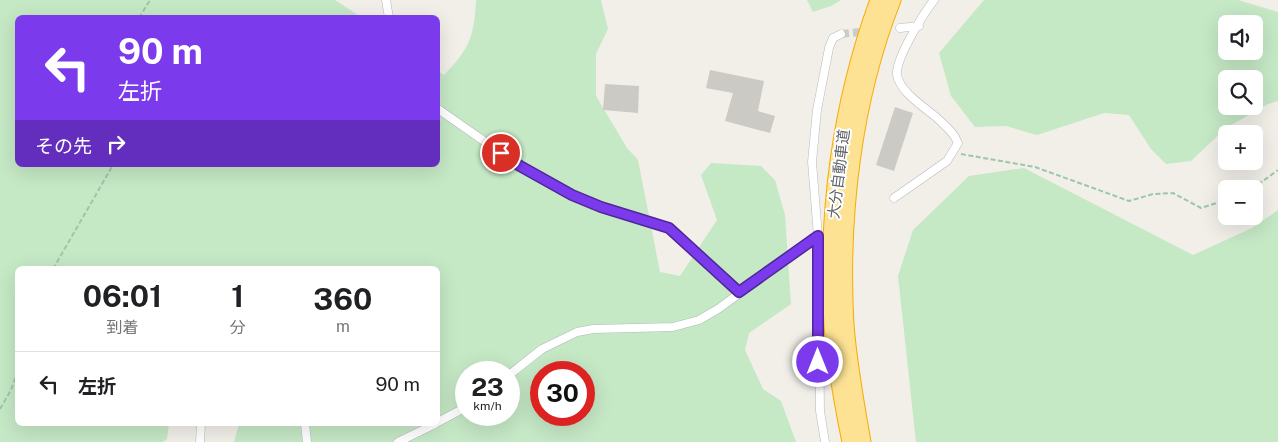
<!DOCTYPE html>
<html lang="ja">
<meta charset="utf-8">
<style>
:root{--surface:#fff;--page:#f6f6f6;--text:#202124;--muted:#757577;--line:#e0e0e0}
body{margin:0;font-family:"Public Sans","Noto Sans JP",sans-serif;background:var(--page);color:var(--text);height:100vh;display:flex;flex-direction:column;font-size:19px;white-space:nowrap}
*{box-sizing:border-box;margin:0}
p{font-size:16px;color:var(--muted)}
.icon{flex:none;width:28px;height:28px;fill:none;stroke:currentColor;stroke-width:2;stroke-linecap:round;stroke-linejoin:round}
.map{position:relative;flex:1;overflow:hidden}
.side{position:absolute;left:15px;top:266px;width:425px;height:160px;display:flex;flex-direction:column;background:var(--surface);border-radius:8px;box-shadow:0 5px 20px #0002}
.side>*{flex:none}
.hud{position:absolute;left:15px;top:15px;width:425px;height:152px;border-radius:8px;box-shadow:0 5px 20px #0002;background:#7c3aed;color:#fff;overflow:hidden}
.tools{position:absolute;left:1218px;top:15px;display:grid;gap:10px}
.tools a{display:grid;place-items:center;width:45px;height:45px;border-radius:8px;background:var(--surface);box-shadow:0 5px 20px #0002;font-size:25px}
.speed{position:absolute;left:455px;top:361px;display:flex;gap:10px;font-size:25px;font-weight:700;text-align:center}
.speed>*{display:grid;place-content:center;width:65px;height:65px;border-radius:50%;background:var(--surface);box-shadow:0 5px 20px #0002;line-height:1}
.speed small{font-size:12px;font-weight:400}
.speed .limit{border:8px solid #d22;background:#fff;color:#111}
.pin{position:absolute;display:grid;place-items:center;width:42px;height:42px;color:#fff;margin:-21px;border:2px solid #fff;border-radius:50%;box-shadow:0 1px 5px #0007}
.me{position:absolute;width:55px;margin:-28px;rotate:0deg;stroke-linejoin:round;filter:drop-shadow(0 0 4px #0008)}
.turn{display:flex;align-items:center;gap:18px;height:105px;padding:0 20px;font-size:22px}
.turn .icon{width:65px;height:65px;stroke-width:2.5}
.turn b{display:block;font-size:35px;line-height:42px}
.then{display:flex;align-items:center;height:48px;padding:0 20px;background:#0003;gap:10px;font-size:19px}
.eta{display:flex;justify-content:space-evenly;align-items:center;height:85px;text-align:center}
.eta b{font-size:30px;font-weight:700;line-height:35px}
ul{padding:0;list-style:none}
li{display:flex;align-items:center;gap:15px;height:65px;padding:0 20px;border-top:1px solid var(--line)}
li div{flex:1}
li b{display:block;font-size:19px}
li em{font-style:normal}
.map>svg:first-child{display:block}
.green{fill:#c5e8c5;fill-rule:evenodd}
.building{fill:#cccac5}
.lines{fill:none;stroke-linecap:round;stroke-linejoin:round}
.minor-tunnel{stroke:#ccccc8;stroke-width:8;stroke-dasharray:8 4;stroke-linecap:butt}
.minor-casing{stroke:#b5b8bc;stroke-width:9}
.motorway-casing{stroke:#f9ab00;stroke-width:17}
.path{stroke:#9cc7a9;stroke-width:2;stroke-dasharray:5 2.5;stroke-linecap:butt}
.minor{stroke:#fff;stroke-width:8}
.motorway{stroke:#fde293;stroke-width:15}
.route-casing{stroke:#51269a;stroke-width:12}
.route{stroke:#7c3aed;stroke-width:9}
.labels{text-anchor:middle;stroke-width:4;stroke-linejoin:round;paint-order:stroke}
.street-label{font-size:15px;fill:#5f6368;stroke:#fff}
</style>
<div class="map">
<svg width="1278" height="442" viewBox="0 0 1278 442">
<rect width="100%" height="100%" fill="#f1efe8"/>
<path class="green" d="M0 0H335L361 17 18 18V165H438V71L444 75C470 48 474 37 476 0H601L608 29 596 54V96L627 148 638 160 660 272 680 276 717 220 701 175 711 163 761 166 775 180 785 215 791 304 749 333 745 350 763 389 781 401 796 442H234L239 424H438V269H18V424H169L167 439 163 442H0ZM466 372H509V415H466ZM541 372H584V415H541Z
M807 0H841L831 6 813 12Z
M984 0H1238L1278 12V101L1268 104 1226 128 1191 161 1166 164 1151 149 1129 115 1104 113 1037 135 1006 126 975 127 951 96 939 53ZM1226 24H1254V51H1226ZM1226 79H1254V106H1226Z
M1024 168 1193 255 1252 228 1278 210V442H916L898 276 913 230 969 176Z"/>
<path class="building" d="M710 70 764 81 758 111 775 116 770 133 725 121 733 93 706 88Z
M605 84 639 86 638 113 603 110Z
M895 107 913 113 894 171 876 165Z"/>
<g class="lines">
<path class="minor-tunnel" d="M841 34 869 31"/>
<defs>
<path id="minor" d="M386 0 389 18
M900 28 919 26
M438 109 520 166 572 195 601 207 669 228 739 292
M894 198 947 161 958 143C954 132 944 125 936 117 924 107 900 92 897 75 895 59 924 13 934 0
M509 375 542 349 577 332 593 329 673 327 699 320 718 309 818 236
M438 422 466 407
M305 424 307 442
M200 442 201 424
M398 442 435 424
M825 442 820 411 818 236 812 162 817 110 829 48 833 38 841 34"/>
<path id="motorway" d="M850 442C842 403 835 365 832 325 825 216 840 103 878 0
M863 442C856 403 849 364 846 325 840 217 853 102 893 0"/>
</defs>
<use href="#minor" class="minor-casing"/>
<use href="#motorway" class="motorway-casing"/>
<path class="path" d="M139 18 150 0
M961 154 1035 167 1129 201 1153 194 1173 193 1201 208 1226 200
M1252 189 1278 170
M53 269 113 165
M0 409 11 390 18 370"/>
<use href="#minor" class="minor"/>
<use href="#motorway" class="motorway"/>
</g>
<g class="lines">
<defs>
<path id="route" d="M501 153 520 166 572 195 601 207 669 228 739 292 818 236V362"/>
</defs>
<use href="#route" class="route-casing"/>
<use href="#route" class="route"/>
</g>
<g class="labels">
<g class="street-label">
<text transform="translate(839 174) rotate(-83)" y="5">大分自動車道</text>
</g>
</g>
</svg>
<div class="tools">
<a><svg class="icon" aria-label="sound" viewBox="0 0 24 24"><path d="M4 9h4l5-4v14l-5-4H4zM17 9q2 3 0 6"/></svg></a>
<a><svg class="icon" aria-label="search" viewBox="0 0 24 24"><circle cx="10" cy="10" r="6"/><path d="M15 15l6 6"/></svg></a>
<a>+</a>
<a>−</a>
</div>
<div class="speed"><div>23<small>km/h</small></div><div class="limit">30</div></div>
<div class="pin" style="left:501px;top:153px;background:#d93025"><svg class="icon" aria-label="arrive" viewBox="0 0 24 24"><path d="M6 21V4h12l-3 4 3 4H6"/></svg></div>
<svg class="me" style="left:818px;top:362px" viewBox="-20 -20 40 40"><circle r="17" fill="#7c3aed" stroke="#fff" stroke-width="3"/><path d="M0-11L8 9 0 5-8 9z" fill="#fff"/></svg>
<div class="hud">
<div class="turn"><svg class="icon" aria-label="left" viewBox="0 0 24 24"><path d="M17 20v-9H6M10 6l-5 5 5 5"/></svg><div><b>90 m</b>左折</div></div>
<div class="then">その先<svg class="icon" aria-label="right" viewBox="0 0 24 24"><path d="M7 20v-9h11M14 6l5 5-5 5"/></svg></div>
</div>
<section class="side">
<div class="eta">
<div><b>06:01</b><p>到着</p></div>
<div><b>1</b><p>分</p></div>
<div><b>360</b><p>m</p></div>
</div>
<ul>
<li><svg class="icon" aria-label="left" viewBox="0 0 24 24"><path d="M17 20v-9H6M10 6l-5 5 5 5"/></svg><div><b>左折</b></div><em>90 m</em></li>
</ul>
</section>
</div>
